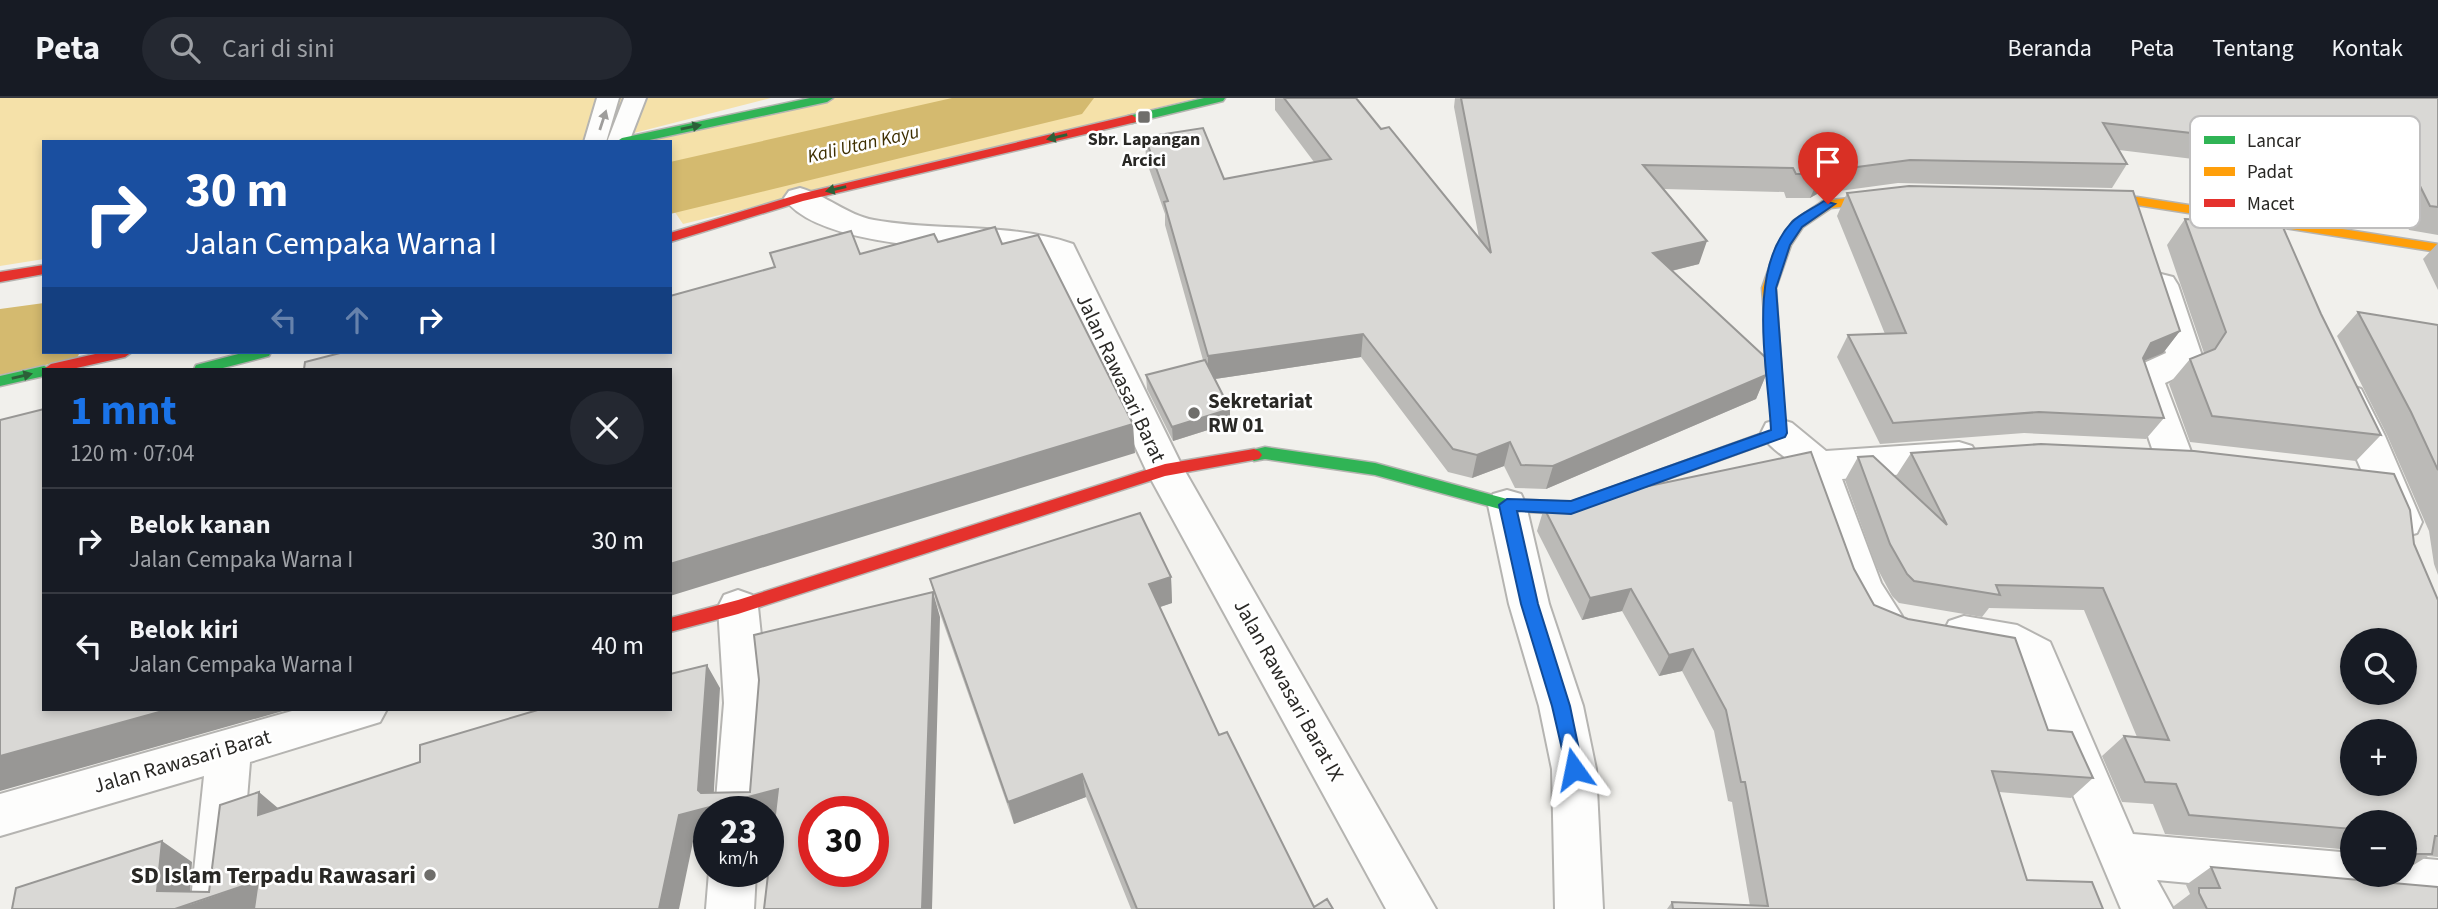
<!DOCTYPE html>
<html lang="id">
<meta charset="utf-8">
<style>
:root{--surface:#171b24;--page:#242831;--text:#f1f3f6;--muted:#9ea1a6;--line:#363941;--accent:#1a73e8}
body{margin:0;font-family:"Source Sans 3",sans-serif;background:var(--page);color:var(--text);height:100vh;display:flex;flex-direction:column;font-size:26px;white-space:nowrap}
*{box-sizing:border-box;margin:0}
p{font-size:23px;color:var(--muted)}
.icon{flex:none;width:38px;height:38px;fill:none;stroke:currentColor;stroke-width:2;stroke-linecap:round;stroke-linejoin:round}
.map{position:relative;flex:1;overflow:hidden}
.panel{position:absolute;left:42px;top:270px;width:630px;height:343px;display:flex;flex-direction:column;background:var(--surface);border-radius:0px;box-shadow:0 4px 10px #0003}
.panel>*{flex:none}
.guide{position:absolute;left:42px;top:42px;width:630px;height:214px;border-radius:0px;box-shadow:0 4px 10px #0003;background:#1a4fa0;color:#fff;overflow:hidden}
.fabs{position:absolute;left:2340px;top:530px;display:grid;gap:14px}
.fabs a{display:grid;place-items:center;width:77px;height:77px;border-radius:50%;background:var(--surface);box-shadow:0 4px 10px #0003;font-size:35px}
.speed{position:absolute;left:693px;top:698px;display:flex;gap:14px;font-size:35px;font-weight:700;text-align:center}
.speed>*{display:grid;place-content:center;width:91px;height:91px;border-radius:50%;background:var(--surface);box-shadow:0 4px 10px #0003;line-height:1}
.speed small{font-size:18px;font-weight:400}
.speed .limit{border:10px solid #d22;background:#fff;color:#111}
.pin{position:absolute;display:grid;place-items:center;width:60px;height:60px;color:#fff;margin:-72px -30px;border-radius:50% 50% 50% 0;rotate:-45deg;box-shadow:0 0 7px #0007}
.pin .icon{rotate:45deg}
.me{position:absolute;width:77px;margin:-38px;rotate:348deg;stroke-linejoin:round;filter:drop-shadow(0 0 5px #0008)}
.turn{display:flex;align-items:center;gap:24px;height:147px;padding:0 28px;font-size:32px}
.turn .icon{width:91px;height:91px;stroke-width:2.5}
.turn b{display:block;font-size:49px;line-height:60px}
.lanes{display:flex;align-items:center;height:66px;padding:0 28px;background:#0003;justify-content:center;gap:35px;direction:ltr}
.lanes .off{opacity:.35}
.round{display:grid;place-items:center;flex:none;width:74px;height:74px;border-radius:37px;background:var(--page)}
.head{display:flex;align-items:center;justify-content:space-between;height:119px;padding:0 28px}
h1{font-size:42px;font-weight:700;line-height:52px;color:var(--accent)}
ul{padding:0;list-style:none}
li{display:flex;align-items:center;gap:21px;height:105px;padding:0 28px;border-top:2px solid var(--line)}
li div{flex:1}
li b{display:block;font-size:26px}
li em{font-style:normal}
header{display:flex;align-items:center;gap:42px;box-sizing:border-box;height:98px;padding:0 35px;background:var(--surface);border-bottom:2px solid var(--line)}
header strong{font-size:33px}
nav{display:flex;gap:38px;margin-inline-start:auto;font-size:24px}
.search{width:490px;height:63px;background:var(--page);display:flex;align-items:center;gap:18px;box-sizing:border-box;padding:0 24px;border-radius:38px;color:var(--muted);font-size:26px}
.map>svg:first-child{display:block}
.green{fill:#f5e1a9}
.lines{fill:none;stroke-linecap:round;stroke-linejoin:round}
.river{fill:#d4ba6f;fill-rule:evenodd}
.lane-casing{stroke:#b5b4b1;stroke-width:4}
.street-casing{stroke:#b5b4b1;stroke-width:4}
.fast-casing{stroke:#b5b4b1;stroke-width:3}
.slow-casing{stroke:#b5b4b1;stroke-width:3}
.jam-casing{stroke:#b5b4b1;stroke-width:3}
.lane{fill:#fdfdfc;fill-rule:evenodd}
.street{fill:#fdfdfc;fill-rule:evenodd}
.fast{fill:#30b455;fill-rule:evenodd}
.slow{fill:#ff9f0a;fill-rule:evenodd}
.jam{fill:#e5322d;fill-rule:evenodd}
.wall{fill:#bbbab7}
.shaded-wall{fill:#989795}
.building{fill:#d9d8d5;stroke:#989795;stroke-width:2;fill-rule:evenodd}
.oneway{fill:#9e9d9b}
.oneway2{fill:#2c6038}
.route{fill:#1a73e8;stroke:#114b97;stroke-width:2}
.poi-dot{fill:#6f6e6b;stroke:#fff;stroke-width:2.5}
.labels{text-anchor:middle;stroke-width:5;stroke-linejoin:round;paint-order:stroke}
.far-poi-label{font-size:18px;font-weight:bold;fill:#292825;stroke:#fff}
.far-water-label{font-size:19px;font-style:italic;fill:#3e2f01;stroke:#fff}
.street-label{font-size:21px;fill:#292825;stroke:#fff}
.poi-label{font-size:21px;font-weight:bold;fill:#292825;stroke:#fff;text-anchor:start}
.near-poi-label{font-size:24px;font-weight:bold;fill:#292825;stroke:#fff;text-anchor:end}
.key{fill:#fff;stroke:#bfbebe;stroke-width:2}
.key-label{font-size:19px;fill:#292825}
</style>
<header>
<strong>Peta</strong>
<div class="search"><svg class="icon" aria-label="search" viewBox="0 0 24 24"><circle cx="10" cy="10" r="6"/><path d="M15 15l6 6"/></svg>Cari di sini</div>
<nav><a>Beranda</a><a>Peta</a><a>Tentang</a><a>Kontak</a></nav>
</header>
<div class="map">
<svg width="2438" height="811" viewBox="0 0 2438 811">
<rect width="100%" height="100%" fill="#f1f0ec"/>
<path class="green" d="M0 0H771L599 44H44V161L0 168Z
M828 0H1197L683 126 670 107V44H633Z"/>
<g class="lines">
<path class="river" d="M952 0H1094L1082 16 670 116V64Z
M44 205V254H80L77 260 0 277V211Z"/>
<defs>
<path id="lane" d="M597 0H619L606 44H584Z
M624 0H646L629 44H607Z"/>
<path id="street" d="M800 90C826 97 847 117 874 122 940 134 1009 124 1073 146L1182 368 1436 811H1386L1146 372 1048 161 1035 156C976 151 819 152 784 100L789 93Z
M2161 176 2173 179 2178 187 2203 261 2197 270 2165 285 2193 359 2187 369 2174 373 2161 369 2155 359 2129 283 2135 269 2166 255 2144 187 2149 179Z
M2348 287 2361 291 2385 338 2422 424 2417 435 2403 439 2389 435 2384 424 2330 300 2335 291Z
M1779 321 1792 325 1826 353 1959 344 1972 348 1978 358 1972 368 1959 372 1842 381 1881 485 1902 518 1896 530C1891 532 1885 535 1880 535 1840 533 1821 405 1802 376 1791 360 1770 353 1761 335L1766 325Z
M1507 392 1521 396 1526 407 1549 506 1583 608 1596 671 1603 811H1555L1552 671 1539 608 1509 506 1488 407 1493 396Z
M738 492 752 497 758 509 768 605 761 714H715L724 605 718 509 724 497Z
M1964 518 2017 527 2050 544 2133 736 2352 755V777H2404V759L2438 762V808L2157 782 2173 811H2121L2019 569 2007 561 1949 547 1943 535 1949 523Z
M299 611H387L380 624 250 664 238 811H190L204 678 0 738V696Z
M709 774H756L754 811H706Z"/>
<path id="fast" d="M810 0H833L827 4 640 44H616L622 40Z
M1204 0H1225L1223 3 1132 25 1126 21 1128 18Z
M246 254H271L269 258 219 271H194L196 267Z
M44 268 50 271H44V278L0 288V278Z
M1778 320 1785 326 1784 339 1571 416 1507 413 1375 377 1265 361 1254 363 1246 357 1249 353 1265 349 1375 365 1507 401 1571 404 1771 332 1773 322Z"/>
<path id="slow" d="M1893 95 1898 96V102L1831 110 1803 129 1791 147 1776 190 1785 326 1783 330H1773L1762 190 1777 147 1793 123 1823 103Z
M2083 98 2137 99 2438 146V154L2137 107 2078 105 2077 102Z"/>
<path id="jam" d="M1132 17 1138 21 1136 24 803 103 670 144V135L800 96Z
M44 167V176L0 184V174Z
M104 254H132L125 259 72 271H44L51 266Z
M1254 351 1259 353 1262 357 1259 361 1165 378 738 516 670 534V520L738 502 1165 366Z"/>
</defs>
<use href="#lane" class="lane-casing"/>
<use href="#street" class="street-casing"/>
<use href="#fast" class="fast-casing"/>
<use href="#slow" class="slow-casing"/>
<use href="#jam" class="jam-casing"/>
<use href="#lane" class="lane"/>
<use href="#street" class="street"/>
<use href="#fast" class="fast"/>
<use href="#slow" class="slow"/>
<use href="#jam" class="jam"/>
</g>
<path class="wall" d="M1275 0H1356L1381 31 1479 140 1454 9 1455 0H2438V137L2409 132 2400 111 2294 100 2284 113 2229 104 2218 64 2119 52 2127 66 2112 90 1898 85 1817 96 1810 100H1786L1784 94 1664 91 1699 166 1672 173 1766 277 1756 301 1546 391 1515 390 1504 368 1472 380 1448 374 1361 259 1215 281 1230 311V325L1173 343 1147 291 1146 277 1203 262 1165 127V116L1146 62 1145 39 1224 81 1314 64 1275 12Z
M1847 95 2180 233 2163 255 2144 263 2164 320 2146 341 2024 335 1880 346 1837 259 1848 237 1885 236 1837 118Z
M2185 121 2321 216 2381 337 2356 363 2190 344 2169 286 2190 261 2204 255 2167 147Z
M2438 145V192L2423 161Z
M2358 214 2438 227V477L2434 466 2429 433 2387 337 2337 238Z
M1911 355 2414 446 2438 502V759L2428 758 2404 773V724H2352V752L2165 736 2153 706 2122 704 2102 658 2124 638 2137 639 2084 512 1989 510 1982 519 1899 505 1892 498 1876 468 1845 382 1858 359 1898 381 1896 378Z
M1544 410 1854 471 1874 507 2048 632 2093 680 2071 700 1999 694 2027 782 2103 811H1667L1672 804 1750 808 1732 704 1728 703 1714 633 1682 573 1659 578 1622 513 1582 522 1537 433Z
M1171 479 1172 505 1160 509 1219 637 1314 809 1333 811H1131L1086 699 1014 726 937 507 930 481Z
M2211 769 2438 811H2174V808L2190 796 2186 787Z"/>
<path class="shaded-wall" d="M1827 73 1817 96 1810 100 1821 76Z
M1707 143 1699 166 1646 179 1653 155Z
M2180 233 2163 255 2134 267 2151 245Z
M1363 236 1361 259 1208 282V258Z
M1766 277 1756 301 1546 391 1553 368Z
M1230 311V325L1173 343 1172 329Z
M1133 326 1135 355 670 498V466Z
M1510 344 1504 368 1472 380 1477 357Z
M1171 479 1172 505 1151 512 1149 486Z
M1631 491 1622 513 1582 522 1590 500Z
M933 494 940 519 932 811H922Z
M1693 551 1682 573 1659 578 1669 557Z
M707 567 720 590 713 708 778 691 791 713 768 719V714H709V735L694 739 679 811H659L679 717Z
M170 611H290L0 693V658Z
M1082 676 1086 699 1014 726 1008 704Z
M259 694 285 716 258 717Z
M162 743 192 764 189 807 258 783 264 811H175L157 793Z"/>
<path class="building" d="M1284 0H1356L1381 31 1389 29 1491 155 1461 0H2438V109L2430 108 2420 88 2298 75 2302 89 2246 81 2235 40 2103 25 2127 66 1910 62 1827 73 1821 76H1796L1793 70 1643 67 1707 143 1653 155 1765 259 1766 277 1553 368 1521 367 1510 344 1477 357 1453 351 1363 236 1208 258 1164 104 1168 103 1145 39 1203 30 1224 81 1331 61Z
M1909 88 2133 93 2180 233 2151 245 2143 260 2164 320 2039 314 1893 325 1848 237 1906 235 1847 95Z
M2185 121 2282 127 2321 216 2381 337 2212 318 2190 261 2215 251 2226 234Z
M995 129 1002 146 1038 137 1133 326 670 466V271H304L305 264 344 254H670V198L775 169 770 155 851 133 860 156 934 136 938 144Z
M2358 214 2438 227V372L2411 314Z
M1205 262 1230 311 1172 329 1146 277Z
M44 311V611H170L0 658V322Z
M2041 346 2194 353 2394 376 2410 412 2414 446 2438 502V738H2435L2432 756H2404V724H2352V731L2189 717 2176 686 2145 684 2124 638 2169 642 2103 490 1996 487 2000 497 1914 483 1907 476 1890 446 1858 359 1873 358 1947 427 1911 355ZM2352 542H2404V595H2352ZM2352 634H2404V686H2352Z
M1811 354 1854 471 1874 507 1908 521 2015 540 2048 632 2072 634 2093 680 1992 673 2027 782 2092 784 2103 811H1673L1672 804 1768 808 1745 684H1741L1726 612 1693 551 1669 557 1631 491 1590 500 1544 410Z
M1140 415 1171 479 1149 486 1219 637 1227 634 1314 809 1327 801 1333 811H1137L1082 676 1008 704 930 481Z
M933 494 922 811H764L778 691 679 717 659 811H254L258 783 175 811H12L16 790 162 743 157 793 209 794 220 707 259 694 258 717 420 664V647L541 611H670V576L707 567 698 692 701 695 750 694 759 582 754 537ZM814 714H873V774H814Z
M2211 769 2438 789V811H2207L2199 795V790H2220Z"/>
<defs><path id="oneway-solid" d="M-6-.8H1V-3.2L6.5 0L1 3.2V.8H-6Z" transform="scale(1.75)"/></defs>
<use class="oneway" href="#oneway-solid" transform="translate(603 22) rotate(-72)"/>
<g class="oneway2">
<use href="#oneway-solid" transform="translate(691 29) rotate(-12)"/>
<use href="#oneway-solid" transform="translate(1057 39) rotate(167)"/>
<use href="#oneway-solid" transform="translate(836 91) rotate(167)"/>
<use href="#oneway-solid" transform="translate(22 278) rotate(-13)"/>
</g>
<path class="route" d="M1824 103 1835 106 1802 129 1790 147 1776 190 1787 335 1785 339 1571 416 1517 413 1538 506 1570 608 1583 671 1581 677H1568L1552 608 1521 506 1499 407 1507 401 1571 403 1771 332C1768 270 1746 173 1792 124 1800 116 1814 110 1824 103Z"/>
<g class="poi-dot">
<rect x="1137" y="12" width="14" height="14" rx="3.5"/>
<circle cx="1194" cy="315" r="7"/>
<circle cx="430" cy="777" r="7"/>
</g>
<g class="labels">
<g class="far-poi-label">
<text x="1144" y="47">Sbr. Lapangan<tspan x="1144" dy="21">Arcici</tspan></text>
</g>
<g class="far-water-label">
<text transform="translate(863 45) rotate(-13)" y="7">Kali Utan Kayu</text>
</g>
<g class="street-label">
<text transform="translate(1121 280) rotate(65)" y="7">Jalan Rawasari Barat</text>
<text transform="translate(1289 592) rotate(61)" y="7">Jalan Rawasari Barat IX</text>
<text transform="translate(182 663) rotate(-16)" y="7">Jalan Rawasari Barat</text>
</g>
<g class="poi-label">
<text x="1208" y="310">Sekretariat<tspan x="1208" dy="24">RW 01</tspan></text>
</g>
<g class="near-poi-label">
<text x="416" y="785">SD Islam Terpadu Rawasari</text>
</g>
</g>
<rect x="2190" y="18" width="230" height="112" rx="10" class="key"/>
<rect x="2204" y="38" width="31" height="8" fill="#30b455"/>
<rect x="2204" y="69" width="31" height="9" fill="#ff9f0a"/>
<rect x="2204" y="101" width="31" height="8" fill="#e5322d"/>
<g class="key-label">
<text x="2247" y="49">Lancar</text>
<text x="2247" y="80">Padat</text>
<text x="2247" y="112">Macet</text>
</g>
</svg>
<div class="fabs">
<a><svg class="icon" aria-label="search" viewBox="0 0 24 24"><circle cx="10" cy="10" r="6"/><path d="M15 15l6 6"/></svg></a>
<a>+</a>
<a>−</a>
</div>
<div class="speed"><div>23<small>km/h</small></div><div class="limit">30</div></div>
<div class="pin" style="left:1828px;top:106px;background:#d93025"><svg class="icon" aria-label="arrive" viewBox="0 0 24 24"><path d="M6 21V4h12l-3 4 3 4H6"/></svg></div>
<svg class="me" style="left:1574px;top:671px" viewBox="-20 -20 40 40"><path d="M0-17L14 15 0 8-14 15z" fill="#1a73e8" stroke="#fff" stroke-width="4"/></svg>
<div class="guide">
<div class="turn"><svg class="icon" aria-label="right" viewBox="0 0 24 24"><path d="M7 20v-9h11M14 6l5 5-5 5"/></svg><div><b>30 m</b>Jalan Cempaka Warna I</div></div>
<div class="lanes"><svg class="icon off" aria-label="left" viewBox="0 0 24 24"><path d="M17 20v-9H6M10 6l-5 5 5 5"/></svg><svg class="icon off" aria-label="ahead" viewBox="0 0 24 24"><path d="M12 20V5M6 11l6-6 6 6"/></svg><svg class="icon" aria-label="right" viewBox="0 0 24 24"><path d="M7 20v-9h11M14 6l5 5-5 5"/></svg></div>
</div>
<section class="panel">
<div class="head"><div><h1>1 mnt</h1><p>120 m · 07:04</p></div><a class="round"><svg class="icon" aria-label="close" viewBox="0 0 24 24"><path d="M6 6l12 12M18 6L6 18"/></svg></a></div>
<ul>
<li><svg class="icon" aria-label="right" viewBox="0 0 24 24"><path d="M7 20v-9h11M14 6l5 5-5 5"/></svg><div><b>Belok kanan</b><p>Jalan Cempaka Warna I</p></div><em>30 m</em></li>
<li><svg class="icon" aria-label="left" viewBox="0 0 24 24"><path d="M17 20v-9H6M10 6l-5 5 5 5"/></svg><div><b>Belok kiri</b><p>Jalan Cempaka Warna I</p></div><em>40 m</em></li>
</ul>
</section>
</div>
